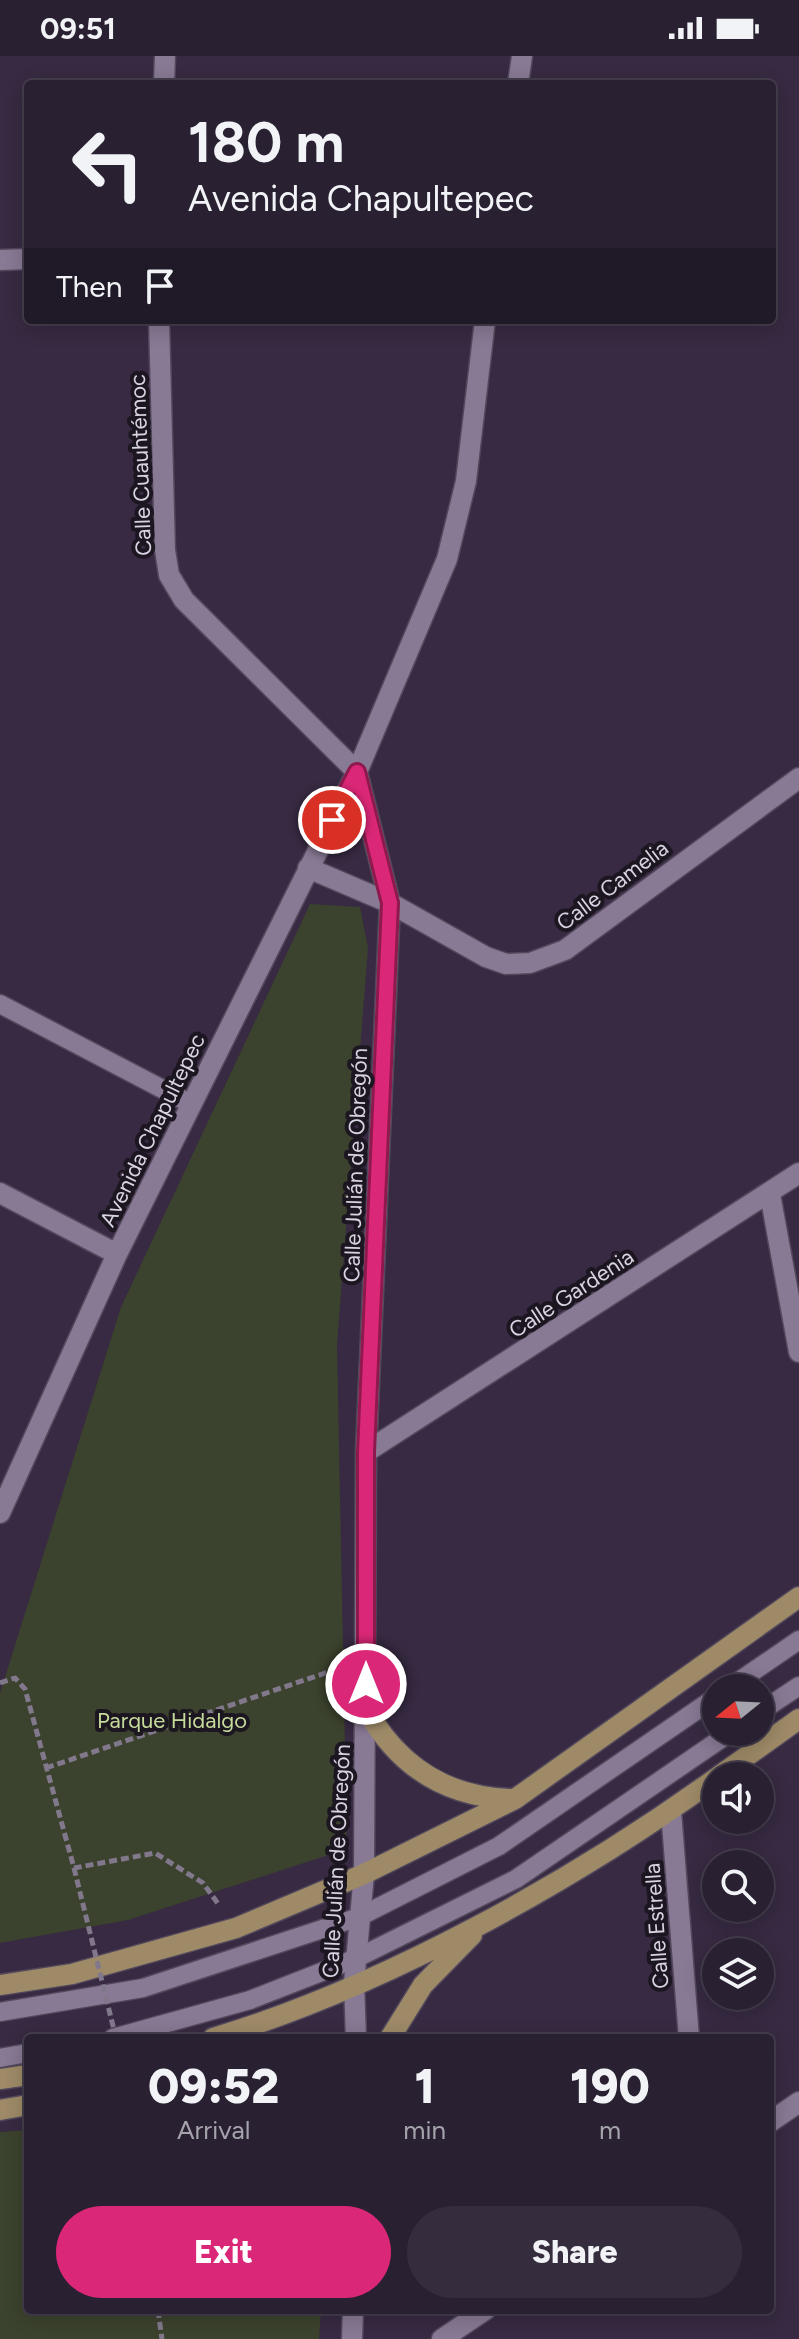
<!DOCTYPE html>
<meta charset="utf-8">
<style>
:root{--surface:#292032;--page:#352d3e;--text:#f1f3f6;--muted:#a5a3ac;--line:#453e4d;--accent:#db2777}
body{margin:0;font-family:Figtree,sans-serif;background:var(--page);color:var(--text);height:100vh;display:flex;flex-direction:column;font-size:30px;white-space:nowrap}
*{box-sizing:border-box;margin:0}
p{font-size:26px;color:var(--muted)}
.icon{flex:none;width:44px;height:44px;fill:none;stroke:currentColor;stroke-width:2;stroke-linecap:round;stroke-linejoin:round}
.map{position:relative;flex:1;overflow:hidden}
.sheet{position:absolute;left:24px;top:1978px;width:750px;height:280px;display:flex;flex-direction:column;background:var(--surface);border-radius:8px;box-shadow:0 4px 20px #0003,0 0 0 2px var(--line)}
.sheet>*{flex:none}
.banner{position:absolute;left:24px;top:24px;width:752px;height:244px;border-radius:8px;box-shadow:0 4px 20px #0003,0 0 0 2px var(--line);background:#292032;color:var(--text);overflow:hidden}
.needle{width:52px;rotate:252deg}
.controls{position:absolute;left:702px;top:1618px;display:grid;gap:16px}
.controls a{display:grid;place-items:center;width:72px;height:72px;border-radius:50%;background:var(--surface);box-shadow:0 4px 20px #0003,0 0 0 2px var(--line);font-size:40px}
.pin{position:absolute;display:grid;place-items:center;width:68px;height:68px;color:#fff;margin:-34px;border:4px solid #fff;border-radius:50%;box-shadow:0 2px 8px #0007}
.me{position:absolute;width:88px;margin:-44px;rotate:0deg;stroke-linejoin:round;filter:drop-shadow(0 0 6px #0008)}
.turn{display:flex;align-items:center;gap:28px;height:168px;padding:0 32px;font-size:36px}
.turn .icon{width:104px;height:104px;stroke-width:2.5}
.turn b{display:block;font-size:56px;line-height:68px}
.then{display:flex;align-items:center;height:76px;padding:0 32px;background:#0003;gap:16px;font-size:30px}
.eta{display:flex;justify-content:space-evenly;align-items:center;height:136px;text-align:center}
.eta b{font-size:48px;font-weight:800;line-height:56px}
.primary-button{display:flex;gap:16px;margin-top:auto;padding:16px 32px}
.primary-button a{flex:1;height:92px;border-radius:48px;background:var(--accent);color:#fff;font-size:32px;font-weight:800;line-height:92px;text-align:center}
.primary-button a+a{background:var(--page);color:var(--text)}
.status{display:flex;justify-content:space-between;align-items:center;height:56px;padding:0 40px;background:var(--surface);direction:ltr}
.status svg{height:22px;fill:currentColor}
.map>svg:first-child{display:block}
.green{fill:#3b422d}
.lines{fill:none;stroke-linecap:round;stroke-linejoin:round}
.lane-casing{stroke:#52485c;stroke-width:21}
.street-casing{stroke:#52485c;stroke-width:23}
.secondary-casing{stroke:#52485c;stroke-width:23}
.primary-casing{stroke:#52485c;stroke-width:23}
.path{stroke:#82788c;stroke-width:5;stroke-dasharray:8 4;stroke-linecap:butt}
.lane{stroke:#887994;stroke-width:18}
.street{stroke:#887994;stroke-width:20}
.secondary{stroke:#887994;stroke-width:20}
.primary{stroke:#9e8a67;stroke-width:20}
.path-bridge{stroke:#82788c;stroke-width:5;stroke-dasharray:8 4;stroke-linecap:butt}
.route-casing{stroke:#8e194d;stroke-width:20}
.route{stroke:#db2777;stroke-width:14}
.labels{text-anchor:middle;stroke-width:8;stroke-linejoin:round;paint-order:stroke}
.street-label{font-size:22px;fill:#d9d2e1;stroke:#1c1620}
.park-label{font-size:22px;fill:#c6db9b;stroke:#1c1620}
</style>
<div class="status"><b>09:51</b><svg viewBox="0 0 49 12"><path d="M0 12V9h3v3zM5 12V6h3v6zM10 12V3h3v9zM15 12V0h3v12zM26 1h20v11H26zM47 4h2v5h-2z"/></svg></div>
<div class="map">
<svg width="799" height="2283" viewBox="0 0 799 2283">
<rect width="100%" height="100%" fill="#372a42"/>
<path class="green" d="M310 848 360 851 368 892 337 1288 347 1793 128 1864 0 1887V1637L121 1251Z
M28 2074V2254H321L319 2283H0V2076Z"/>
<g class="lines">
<defs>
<path id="lane" d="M0 948 191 1048
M729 1632 799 1584
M760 1656 799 1630
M0 1956 143 1932 359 1861 499 1790 716 1641
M113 1982 250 1944 357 1902 516 1823 731 1676
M0 2002 28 1997"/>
<path id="street" d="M164 28 165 0
M518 28 522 0
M0 204 28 203
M159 264 165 494 169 519 184 544 357 716
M357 716 390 847 366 1396 364 1818
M308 812 390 847 486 901 506 908 530 907 565 894 799 722
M0 1137 117 1198
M770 1138 799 1296
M366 1396 799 1117
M0 1457 117 1198 357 716 447 503 466 425 485 264
M671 1755 689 1982"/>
<path id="secondary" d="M356 1982 354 1927 364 1818
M770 2066 799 2046
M352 2283 353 2254
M442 2283 485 2254"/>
<path id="primary" d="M366 1653C398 1710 445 1741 511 1743
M719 1720 799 1663
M0 1929 72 1918 236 1872 364 1818 515 1743 799 1541
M213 1982C383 1931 572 1826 716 1722
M390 1982 423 1929 472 1879
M0 2023 28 2019
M0 2054 28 2049"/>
</defs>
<use href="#lane" class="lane-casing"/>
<use href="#street" class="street-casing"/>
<use href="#secondary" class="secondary-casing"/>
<use href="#primary" class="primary-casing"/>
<path class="path" d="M0 1627 15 1622 25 1633 74 1812 155 1797 203 1827 219 1849
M46 1712 340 1612
M158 2254 162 2283"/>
<use href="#lane" class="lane"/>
<use href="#street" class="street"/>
<use href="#secondary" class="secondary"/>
<use href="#primary" class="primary"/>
<path class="path-bridge" d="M74 1812 116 1982"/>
</g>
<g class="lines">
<defs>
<path id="route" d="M332 764 357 716 390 847 366 1396V1628"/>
</defs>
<use href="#route" class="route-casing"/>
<use href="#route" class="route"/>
</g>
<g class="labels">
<g class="street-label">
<text transform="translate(140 409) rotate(-92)" y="8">Calle Cuauhtémoc</text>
<text transform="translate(612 829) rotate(-37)" y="8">Calle Camelia</text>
<text transform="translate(152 1074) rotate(-64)" y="8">Avenida Chapultepec</text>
<text transform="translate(355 1109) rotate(-88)" y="8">Calle Julián de Obregón</text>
<text transform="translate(571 1237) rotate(-33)" y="8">Calle Gardenia</text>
<text transform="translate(336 1805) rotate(-87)" y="8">Calle Julián de Obregón</text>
<text transform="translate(656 1870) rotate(-94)" y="8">Calle Estrella</text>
</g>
<g class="park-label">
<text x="172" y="1672">Parque Hidalgo</text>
</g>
</g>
</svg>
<div class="controls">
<a><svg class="needle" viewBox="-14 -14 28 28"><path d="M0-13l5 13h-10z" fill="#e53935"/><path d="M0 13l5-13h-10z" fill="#a5a3ac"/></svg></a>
<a><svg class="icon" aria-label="sound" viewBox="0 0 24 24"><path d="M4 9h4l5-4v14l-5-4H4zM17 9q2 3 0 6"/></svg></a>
<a><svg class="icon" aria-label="search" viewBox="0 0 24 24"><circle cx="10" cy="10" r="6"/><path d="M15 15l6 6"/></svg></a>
<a><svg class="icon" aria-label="layers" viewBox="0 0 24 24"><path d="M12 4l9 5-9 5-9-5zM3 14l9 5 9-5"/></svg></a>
</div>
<div class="pin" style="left:332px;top:764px;background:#d93025"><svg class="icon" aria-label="arrive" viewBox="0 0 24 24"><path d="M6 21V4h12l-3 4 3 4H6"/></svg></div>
<svg class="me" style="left:366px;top:1628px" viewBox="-20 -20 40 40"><circle r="17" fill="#db2777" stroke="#fff" stroke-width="3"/><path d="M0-11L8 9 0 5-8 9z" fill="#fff"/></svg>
<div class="banner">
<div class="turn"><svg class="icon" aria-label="left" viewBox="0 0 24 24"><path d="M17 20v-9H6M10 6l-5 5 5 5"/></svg><div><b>180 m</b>Avenida Chapultepec</div></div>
<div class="then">Then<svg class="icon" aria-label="arrive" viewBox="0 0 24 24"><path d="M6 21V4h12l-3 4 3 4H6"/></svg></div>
</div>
<section class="sheet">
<div class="eta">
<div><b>09:52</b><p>Arrival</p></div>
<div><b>1</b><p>min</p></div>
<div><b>190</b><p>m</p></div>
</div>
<div class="primary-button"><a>Exit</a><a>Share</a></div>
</section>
</div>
